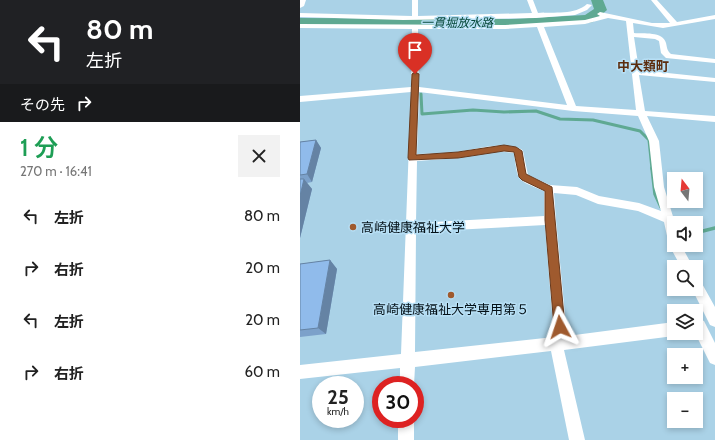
<!DOCTYPE html>
<html lang="ja">
<meta charset="utf-8">
<style>
:root{--surface:#fff;--page:#f2f2f2;--text:#222;--muted:#767676}
body{margin:0;font-family:Cabin,"Noto Sans JP",sans-serif;background:var(--page);color:var(--text);height:100vh;display:flex;flex-direction:column;font-size:15px;white-space:nowrap}
*{box-sizing:border-box;margin:0}
p{font-size:13px;color:var(--muted)}
.icon{flex:none;width:22px;height:22px;fill:none;stroke:currentColor;stroke-width:2;stroke-linecap:round;stroke-linejoin:round}
.map{position:relative;flex:1;overflow:hidden}
.sheet{display:flex;flex-direction:column;background:var(--surface);width:300px}
.sheet>*{flex:none}
.guide{background:#202124;color:#fff;overflow:hidden}
.needle{width:26px;rotate:344deg}
.tools{position:absolute;left:367px;top:172px;display:grid;gap:8px}
.tools a{display:grid;place-items:center;width:36px;height:36px;border-radius:0px;background:var(--surface);box-shadow:0 2px 6px #0003;font-size:20px}
.speed{position:absolute;left:12px;top:376px;display:flex;gap:8px;font-size:20px;font-weight:700;text-align:center}
.speed>*{display:grid;place-content:center;width:52px;height:52px;border-radius:50%;background:var(--surface);box-shadow:0 2px 6px #0003;line-height:1}
.speed small{font-size:10px;font-weight:400}
.speed .limit{border:6px solid #d22;background:#fff;color:#111}
.pin{position:absolute;display:grid;place-items:center;width:34px;height:34px;color:#fff;margin:-41px -17px;border-radius:50% 50% 50% 0;rotate:-45deg;box-shadow:0 0 4px #0007}
.pin .icon{rotate:45deg}
.me{position:absolute;width:44px;margin:-22px;rotate:355deg;stroke-linejoin:round;filter:drop-shadow(0 0 3px #0008)}
.turn{display:flex;align-items:center;gap:14px;height:84px;padding:0 20px;font-size:18px}
.turn .icon{width:52px;height:52px;stroke-width:2.5}
.turn b{display:block;font-size:28px;line-height:34px}
.then{display:flex;align-items:center;height:38px;padding:0 20px;background:#0003;gap:8px;font-size:15px}
.round{display:grid;place-items:center;flex:none;width:42px;height:42px;border-radius:0px;background:var(--page)}
.head{display:flex;align-items:center;justify-content:space-between;height:68px;padding:0 20px}
h1{font-size:24px;font-weight:600;line-height:30px;color:#1e9e55}
ul{padding:0;list-style:none}
li{display:flex;align-items:center;gap:12px;height:52px;padding:0 20px}
li div{flex:1}
li b{display:block;font-size:15px}
li em{font-style:normal}
main{display:flex;flex:1;min-height:0}
.map>svg:first-child{display:block}
.lines{fill:none;stroke-linecap:round;stroke-linejoin:round}
.stream-far1{stroke:#5fa992;stroke-width:3}
.stream{stroke:#5fa992;stroke-width:3.5}
.river{fill:#5fa992;fill-rule:evenodd}
.minor{fill:#fff;fill-rule:evenodd}
.tertiary{fill:#fff;fill-rule:evenodd}
.wall{fill:#7ca1ca}
.shaded-wall{fill:#6583a4}
.building{fill:#90bbeb;stroke:#6583a4}
.route{fill:#9f5a2e;stroke:#673a1e}
.poi-dot{fill:#9f5a2e;stroke:#b7dff5;stroke-width:1.5}
.labels{text-anchor:middle;stroke-width:3;stroke-linejoin:round;paint-order:stroke}
.far-water-label{font-size:12px;font-style:italic;fill:#054838;stroke:#b7dff5}
.far-quarter-label{font-size:13px;font-weight:bold;fill:#5c2d0e;stroke:#b7dff5}
.poi-label{font-size:13px;fill:#041118;stroke:#b7dff5;text-anchor:start}
</style>
<main>
<section class="sheet">
<div class="guide">
<div class="turn"><svg class="icon" aria-label="left" viewBox="0 0 24 24"><path d="M17 20v-9H6M10 6l-5 5 5 5"/></svg><div><b>80 m</b>左折</div></div>
<div class="then">その先<svg class="icon" aria-label="right" viewBox="0 0 24 24"><path d="M7 20v-9h11M14 6l5 5-5 5"/></svg></div>
</div>
<div class="head"><div><h1>1 分</h1><p>270 m · 16:41</p></div><a class="round"><svg class="icon" aria-label="close" viewBox="0 0 24 24"><path d="M6 6l12 12M18 6L6 18"/></svg></a></div>
<ul>
<li><svg class="icon" aria-label="left" viewBox="0 0 24 24"><path d="M17 20v-9H6M10 6l-5 5 5 5"/></svg><div><b>左折</b></div><em>80 m</em></li>
<li><svg class="icon" aria-label="right" viewBox="0 0 24 24"><path d="M7 20v-9h11M14 6l5 5-5 5"/></svg><div><b>右折</b></div><em>20 m</em></li>
<li><svg class="icon" aria-label="left" viewBox="0 0 24 24"><path d="M17 20v-9H6M10 6l-5 5 5 5"/></svg><div><b>左折</b></div><em>20 m</em></li>
<li><svg class="icon" aria-label="right" viewBox="0 0 24 24"><path d="M7 20v-9h11M14 6l5 5-5 5"/></svg><div><b>右折</b></div><em>60 m</em></li>
</ul>
</section>
<div class="map">
<svg width="415" height="440" viewBox="0 0 415 440">
<rect width="100%" height="100%" fill="#aad2e7"/>
<g class="lines">
<path class="stream-far1" d="M121 94 122 114 173 110 204 112 236 111 260 119 293 120 340 131 349 140 352 169"/>
<path class="stream" d="M352 168 355 194 361 207
M396 230 403 231 415 228"/>
<path class="river" d="M291 0H303L307 10 293 22 288 23 210 27 0 26V18L210 19 285 15 294 9Z"/>
<path class="minor" d="M112 0H118V16L232 13 227 0H233L238 13C254 12 275 15 287 4L292 5 287 10 275 15 236 18 103 20 0 17V13L112 16Z
M351 0H357L377 22 415 15V19L363 28 333 23 334 33C343 34 363 31 366 43 367 47 367 51 371 54L415 59V63L366 58 361 53 359 41 355 39 334 37 339 70 415 78V82L339 75 345 111 415 116V122L347 116 359 141 364 187 375 223H374V245H381L393 267H381L369 245 364 222 338 211 298 204 276 195 254 193 256 220 267 336 374 322V333H379L374 336 264 350 285 440H269L251 351 115 367 114 385H100V368L0 379V365L101 354 111 92 0 102V96L111 87 112 29 0 28V24L205 25 285 20 300 16 297 14 300 12 352 23H370ZM308 18 326 21 336 110 276 106 244 27 285 24ZM237 27 267 105 119 87 118 29H205ZM119 92 273 111 338 116 349 141 354 187 361 211 339 203 299 196 277 187 250 185 228 175 223 151 221 149C199 141 180 149 157 152 144 153 130 154 117 154ZM197 151 214 153C218 183 216 179 244 191V216L116 223 117 161 159 158ZM245 225 254 337 115 352 116 232Z
M396 278 400 280 415 307V327L410 325 392 289H396Z
M399 319 404 321 415 343V365L410 363 395 333 396 321Z
M98 419H114V440H98Z"/>
<path class="tertiary" d="M0 0H6L4 6 0 8Z"/>
</g>
<path class="wall" d="M16 140 21 148 12 182 7 183 12 189 0 238V142Z
M30 260 37 269 26 334 0 337V264Z"/>
<path class="shaded-wall" d="M16 140 21 148 12 182 7 174Z
M4 179 12 189 0 238V196Z
M30 260 37 269 26 334 18 328Z"/>
<path class="building" d="M16 140 7 174 0 175V142Z
M0 179H4L0 196Z
M30 260 18 328 0 330V264Z"/>
<path class="route" d="M115 72 119 74 116 155 158 152 204 145 216 147 222 151 226 174 252 187 265 327 264 331 260 333 256 331 254 327 245 220V191L222 180 219 177 214 152 204 151 158 158 109 160 108 158 112 74Z"/>
<g class="poi-dot">
<circle cx="53" cy="227" r="4"/>
<circle cx="151" cy="295" r="4"/>
</g>
<g class="labels">
<g class="far-water-label">
<text x="157" y="27">一貫堀放水路</text>
</g>
<g class="far-quarter-label">
<text x="343" y="71">中大類町</text>
</g>
<g class="poi-label">
<text x="61" y="232">高崎健康福祉大学</text>
<text x="151" y="314" text-anchor="middle">高崎健康福祉大学専用第５</text>
</g>
</g>
</svg>
<div class="tools">
<a><svg class="needle" viewBox="-14 -14 28 28"><path d="M0-13l5 13h-10z" fill="#e53935"/><path d="M0 13l5-13h-10z" fill="#767676"/></svg></a>
<a><svg class="icon" aria-label="sound" viewBox="0 0 24 24"><path d="M4 9h4l5-4v14l-5-4H4zM17 9q2 3 0 6"/></svg></a>
<a><svg class="icon" aria-label="search" viewBox="0 0 24 24"><circle cx="10" cy="10" r="6"/><path d="M15 15l6 6"/></svg></a>
<a><svg class="icon" aria-label="layers" viewBox="0 0 24 24"><path d="M12 4l9 5-9 5-9-5zM3 14l9 5 9-5"/></svg></a>
<a>+</a>
<a>−</a>
</div>
<div class="speed"><div>25<small>km/h</small></div><div class="limit">30</div></div>
<div class="pin" style="left:115px;top:74px;background:#d93025"><svg class="icon" aria-label="arrive" viewBox="0 0 24 24"><path d="M6 21V4h12l-3 4 3 4H6"/></svg></div>
<svg class="me" style="left:260px;top:327px" viewBox="-20 -20 40 40"><path d="M0-17L14 15 0 8-14 15z" fill="#9f5a2e" stroke="#fff" stroke-width="4"/></svg>
</div>
</main>
